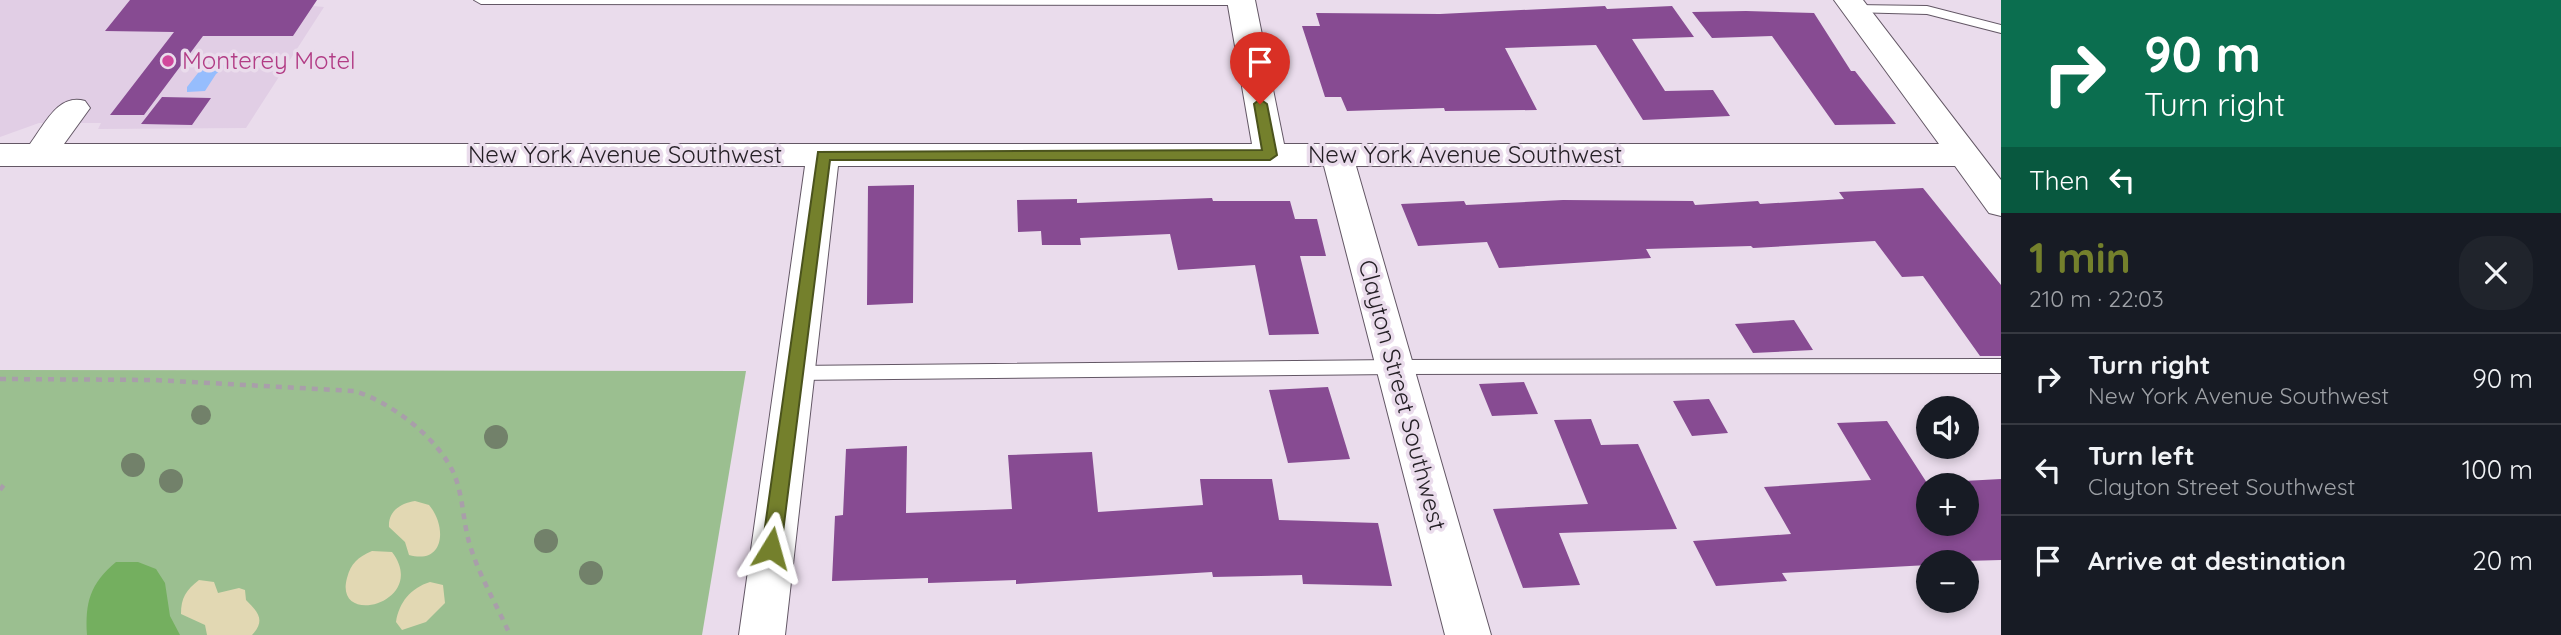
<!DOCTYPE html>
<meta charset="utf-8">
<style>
:root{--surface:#171b24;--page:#20242c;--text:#f1f3f6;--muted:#9ea1a6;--line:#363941;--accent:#74802c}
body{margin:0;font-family:Quicksand,sans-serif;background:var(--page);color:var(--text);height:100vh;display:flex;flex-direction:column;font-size:26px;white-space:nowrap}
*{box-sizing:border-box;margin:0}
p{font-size:23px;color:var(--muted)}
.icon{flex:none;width:38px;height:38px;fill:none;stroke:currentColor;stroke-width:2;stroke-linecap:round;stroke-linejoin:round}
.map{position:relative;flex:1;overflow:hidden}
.panel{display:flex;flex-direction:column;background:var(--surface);width:560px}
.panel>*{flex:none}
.top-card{background:#0b6e4f;color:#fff;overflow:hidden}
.buttons{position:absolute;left:1916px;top:396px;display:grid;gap:14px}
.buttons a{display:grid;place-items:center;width:63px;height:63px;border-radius:50%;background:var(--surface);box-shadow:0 4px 10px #0003;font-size:35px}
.pin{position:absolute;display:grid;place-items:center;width:60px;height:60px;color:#fff;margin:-72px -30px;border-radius:50% 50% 50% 0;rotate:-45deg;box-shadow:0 0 7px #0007}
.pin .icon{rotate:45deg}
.me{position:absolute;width:77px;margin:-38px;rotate:8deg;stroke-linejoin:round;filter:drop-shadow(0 0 5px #0008)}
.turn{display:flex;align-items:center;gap:24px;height:147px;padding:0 28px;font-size:32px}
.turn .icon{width:91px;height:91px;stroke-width:2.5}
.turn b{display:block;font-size:49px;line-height:60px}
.then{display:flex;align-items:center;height:66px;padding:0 28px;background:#0003;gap:14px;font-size:26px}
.round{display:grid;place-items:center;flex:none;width:74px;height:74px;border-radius:28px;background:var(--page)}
.headline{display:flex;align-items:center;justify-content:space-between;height:119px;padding:0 28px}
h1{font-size:42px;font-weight:700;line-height:52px;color:var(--accent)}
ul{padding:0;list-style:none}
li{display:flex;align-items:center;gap:21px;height:91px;padding:0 28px;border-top:2px solid var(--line)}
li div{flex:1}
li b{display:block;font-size:26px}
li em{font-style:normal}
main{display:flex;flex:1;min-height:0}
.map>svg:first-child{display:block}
.built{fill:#e1cee5}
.green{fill:#9bbf90}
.forest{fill:#74af5f}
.sand{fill:#e2d8b3}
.water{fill:#96bdfd}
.building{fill:#874b92;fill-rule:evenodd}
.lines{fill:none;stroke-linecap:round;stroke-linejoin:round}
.lane-casing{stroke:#635765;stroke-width:2}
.street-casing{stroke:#635765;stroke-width:2}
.path{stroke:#a99eaa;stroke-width:4.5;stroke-dasharray:6 6;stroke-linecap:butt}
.lane{fill:#fff;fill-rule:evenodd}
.street{fill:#fff;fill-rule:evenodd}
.tree{fill:#72816a}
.route{fill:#74802c;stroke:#4b531d;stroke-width:2}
.hotel-dot{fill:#d1479c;stroke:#eadcec;stroke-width:2.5}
.labels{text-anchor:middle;stroke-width:7;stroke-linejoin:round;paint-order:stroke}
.hotel-label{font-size:24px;fill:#b23c85;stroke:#eadcec;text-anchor:start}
.street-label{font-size:24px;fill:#241f25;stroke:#eadcec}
</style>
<main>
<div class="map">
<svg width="2001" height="635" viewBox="0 0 2001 635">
<rect width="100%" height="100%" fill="#eadcec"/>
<path class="built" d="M0 0H317L313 6 324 7 246 128 98 129 101 123H39L0 137Z"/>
<path class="green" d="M0 370 746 371 702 635H0Z"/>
<path class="forest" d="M116 562H138L156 569 165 583 170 616 180 635H87C85 602 90 584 116 562Z"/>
<path class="sand" d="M415 501 429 505C447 526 445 565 409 555L405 542 389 527C388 511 401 503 415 501Z
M372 551 392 552C430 602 333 629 347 578 351 563 358 557 372 551Z
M199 580 214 582 218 593 239 588 245 590 246 600C258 612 266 620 252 635H207L205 625 181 614C181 598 186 590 199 580Z
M430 582 443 585 445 603 426 622 402 630 396 622C399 602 411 588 430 582Z"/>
<path class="water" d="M205 64 227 65 216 74 205 91 187 92V87Z"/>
<path class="building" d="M130 0H317L293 36H203L144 115H110L174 32 105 31Z
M1605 6 1607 9 1672 6 1694 37 1632 39 1665 91 1713 90 1730 116 1643 120 1596 45 1505 48 1537 110 1445 111 1444 108 1347 111 1341 97H1325L1302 26H1320L1316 13 1440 14Z
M1746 11 1814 13 1851 71H1855L1896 124 1835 125 1772 36 1712 38 1692 12Z
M162 97 211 98 192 125 141 124Z
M914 185 913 303 867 305 868 186Z
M1923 188 2001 285V356H1980L1923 276 1902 277 1875 241 1753 248 1751 246 1646 249 1651 258 1499 268 1487 242 1418 246 1401 204 1464 201 1466 205 1563 200 1693 201 1695 205 1758 201 1760 204 1844 199 1839 192Z
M1212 198 1213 201H1290L1295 219H1317L1326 256H1300L1319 334 1269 335 1255 265 1178 270 1170 234 1080 238 1081 245H1042L1041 231 1018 232 1017 200 1077 199V203Z
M1794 320 1813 350 1753 353 1735 324Z
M1524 382 1538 414 1492 416 1479 384Z
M1328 387 1350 459 1288 463 1269 390Z
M1709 399 1728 433 1692 436 1673 401Z
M1591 419 1601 445 1638 444 1677 529 1559 533 1580 585 1523 588 1493 509 1588 504 1554 420Z
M1887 421 1927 483 2001 479V560L1928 562V565L1782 573 1787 581 1716 586 1693 541 1791 534 1764 487 1871 480 1837 423ZM1928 485H1967V523H1928Z
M907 446 906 513 1012 509 1008 455 1092 452 1098 512 1203 505 1200 479H1272L1279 520 1378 523 1392 586 1303 584 1302 575 1213 577 1212 572 1016 584V580L928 583V578L832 581 835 516 843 515 846 449Z"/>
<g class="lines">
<defs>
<path id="lane" d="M474 0H1247L1248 1 1241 5 481 4Z
M1855 5 1927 6 2001 25V33L1927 14 1850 12V6Z
M2001 359V373L1395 374 794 380 788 378 785 373 788 368 794 366 1395 360Z"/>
<path id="street" d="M1227 0H1255L1284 144H1939L1834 0H1863L2001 180V216L1989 213 1955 166H1356L1491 635H1445L1324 166H838L785 635H739L805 166H0V144H30C45 124 58 93 85 101L90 108 64 144H1252Z"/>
</defs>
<use href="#lane" class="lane-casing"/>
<use href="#street" class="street-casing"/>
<path class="path" d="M0 379 155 380 354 391C390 401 439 439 454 474 463 495 463 521 469 542 478 574 497 605 510 635
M0 490 5 483"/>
<use href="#lane" class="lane"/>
<use href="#street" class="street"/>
</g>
<g class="tree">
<circle cx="201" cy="415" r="10"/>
<circle cx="496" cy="437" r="12"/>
<circle cx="133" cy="465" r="12"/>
<circle cx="171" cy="481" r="12"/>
<circle cx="546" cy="541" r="12"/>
<circle cx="591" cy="573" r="12"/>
</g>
<path class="route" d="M1260 99 1267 104 1277 155 1270 160H830L781 548 778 554 771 557 765 554 762 548 818 152 1262 150 1254 104Z"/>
<circle class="hotel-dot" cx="168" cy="61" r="7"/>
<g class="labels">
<g class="hotel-label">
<text x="182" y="69">Monterey Motel</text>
</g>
<g class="street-label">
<text x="625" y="163">New York Avenue Southwest</text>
<text x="1465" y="163">New York Avenue Southwest</text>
<text transform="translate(1402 395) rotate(75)" y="8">Clayton Street Southwest</text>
</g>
</g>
</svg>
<div class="buttons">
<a><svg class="icon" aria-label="sound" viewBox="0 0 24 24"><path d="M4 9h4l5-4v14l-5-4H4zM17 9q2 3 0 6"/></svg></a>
<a>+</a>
<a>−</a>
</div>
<div class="pin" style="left:1260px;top:104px;background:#d93025"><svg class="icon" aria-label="arrive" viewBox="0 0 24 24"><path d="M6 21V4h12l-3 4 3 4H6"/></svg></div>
<svg class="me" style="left:771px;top:548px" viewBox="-20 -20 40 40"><path d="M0-17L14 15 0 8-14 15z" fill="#74802c" stroke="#fff" stroke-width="4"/></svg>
</div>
<section class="panel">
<div class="top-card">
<div class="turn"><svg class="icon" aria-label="right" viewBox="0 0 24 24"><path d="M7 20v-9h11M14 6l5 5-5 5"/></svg><div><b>90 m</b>Turn right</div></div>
<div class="then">Then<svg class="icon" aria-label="left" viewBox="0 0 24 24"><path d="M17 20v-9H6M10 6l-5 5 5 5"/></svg></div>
</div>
<div class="headline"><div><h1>1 min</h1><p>210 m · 22:03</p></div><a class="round"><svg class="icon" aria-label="close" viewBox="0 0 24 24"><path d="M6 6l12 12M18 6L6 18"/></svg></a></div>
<ul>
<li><svg class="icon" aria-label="right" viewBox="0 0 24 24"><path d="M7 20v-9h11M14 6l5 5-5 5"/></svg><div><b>Turn right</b><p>New York Avenue Southwest</p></div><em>90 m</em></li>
<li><svg class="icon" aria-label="left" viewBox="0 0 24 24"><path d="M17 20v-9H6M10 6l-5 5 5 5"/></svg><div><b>Turn left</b><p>Clayton Street Southwest</p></div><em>100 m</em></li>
<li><svg class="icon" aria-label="arrive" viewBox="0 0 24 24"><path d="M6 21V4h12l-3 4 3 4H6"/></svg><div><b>Arrive at destination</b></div><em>20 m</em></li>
</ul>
</section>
</main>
